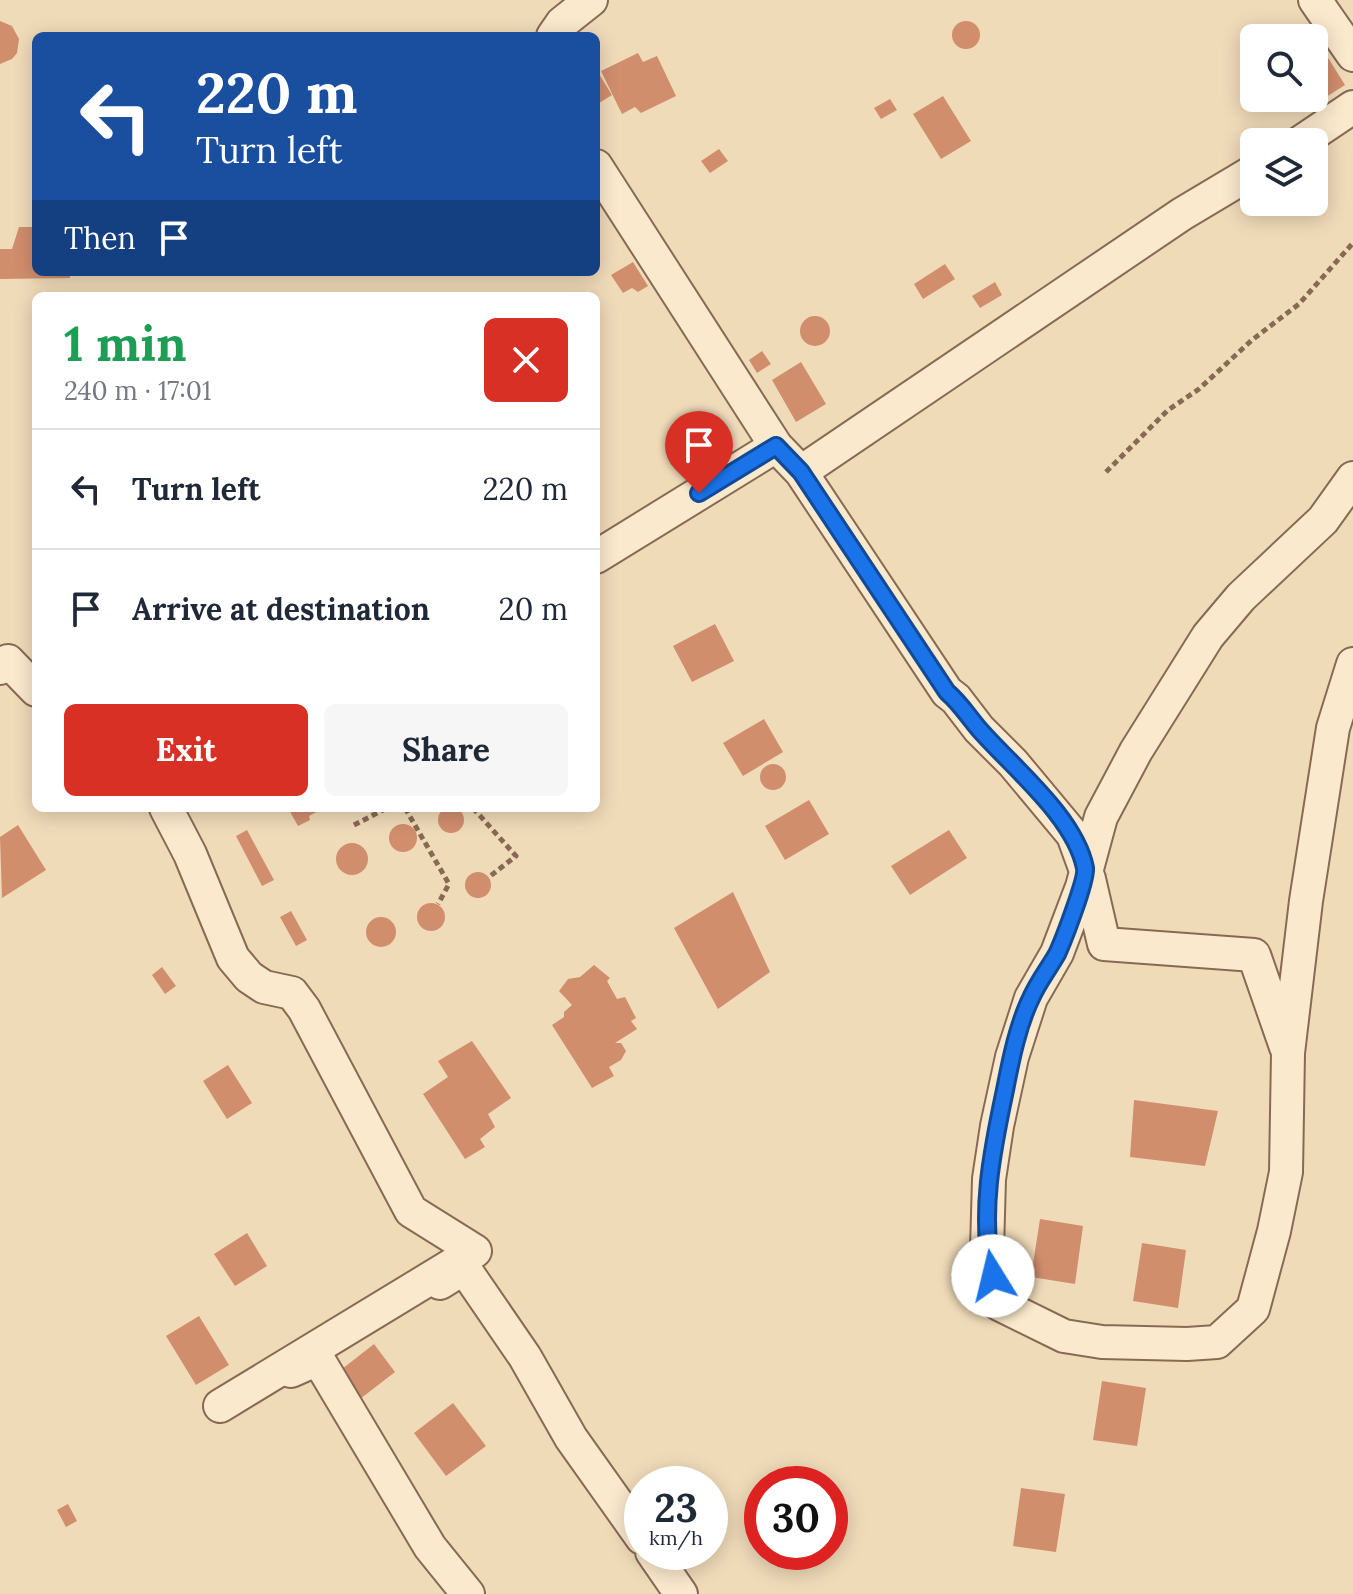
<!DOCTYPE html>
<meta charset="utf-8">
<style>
:root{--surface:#fff;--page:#f6f6f7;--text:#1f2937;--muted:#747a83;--line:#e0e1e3;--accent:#d93025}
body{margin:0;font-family:Lora,serif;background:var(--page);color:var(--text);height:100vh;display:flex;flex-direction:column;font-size:30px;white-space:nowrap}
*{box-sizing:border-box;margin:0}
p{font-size:26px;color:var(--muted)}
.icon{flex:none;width:44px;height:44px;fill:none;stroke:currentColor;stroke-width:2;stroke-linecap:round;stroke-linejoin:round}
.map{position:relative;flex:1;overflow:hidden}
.side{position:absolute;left:32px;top:292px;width:568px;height:520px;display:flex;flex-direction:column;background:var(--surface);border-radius:12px;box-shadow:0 4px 20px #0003}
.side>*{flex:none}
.banner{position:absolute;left:32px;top:32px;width:568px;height:244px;border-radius:12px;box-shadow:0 4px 20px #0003;background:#1a4fa0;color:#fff;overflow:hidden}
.tools{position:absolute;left:1240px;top:24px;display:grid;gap:16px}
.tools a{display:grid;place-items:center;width:88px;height:88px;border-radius:12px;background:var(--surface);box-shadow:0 4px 20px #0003;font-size:40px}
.speed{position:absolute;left:624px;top:1466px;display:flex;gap:16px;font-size:40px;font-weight:700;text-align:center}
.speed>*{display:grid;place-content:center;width:104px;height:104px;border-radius:50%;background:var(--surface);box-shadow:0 4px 20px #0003;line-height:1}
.speed small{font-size:20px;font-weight:400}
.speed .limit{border:12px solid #d22;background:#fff;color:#111}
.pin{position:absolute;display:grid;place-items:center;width:68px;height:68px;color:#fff;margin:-82px -34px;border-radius:50% 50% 50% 0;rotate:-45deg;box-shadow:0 0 8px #0007}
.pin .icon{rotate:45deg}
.me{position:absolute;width:88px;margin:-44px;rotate:351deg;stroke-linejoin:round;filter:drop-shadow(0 0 6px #0008)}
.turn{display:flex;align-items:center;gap:28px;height:168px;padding:0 32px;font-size:36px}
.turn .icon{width:104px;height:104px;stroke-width:2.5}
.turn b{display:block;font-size:56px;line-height:68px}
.then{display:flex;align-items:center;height:76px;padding:0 32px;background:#0003;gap:16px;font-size:30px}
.round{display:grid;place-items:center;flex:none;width:84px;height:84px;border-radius:12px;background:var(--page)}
.overview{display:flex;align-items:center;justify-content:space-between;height:136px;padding:0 32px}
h1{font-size:48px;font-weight:700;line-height:60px;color:#1e9e55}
.action{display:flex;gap:16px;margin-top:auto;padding:16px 32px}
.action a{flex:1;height:92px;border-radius:12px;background:var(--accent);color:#fff;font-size:32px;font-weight:700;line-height:92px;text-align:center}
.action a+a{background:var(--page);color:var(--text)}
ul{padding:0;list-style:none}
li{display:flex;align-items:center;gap:24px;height:120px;padding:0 32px;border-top:2px solid var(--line)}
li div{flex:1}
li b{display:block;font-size:30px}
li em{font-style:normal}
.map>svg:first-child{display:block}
.building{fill:#d18e6d}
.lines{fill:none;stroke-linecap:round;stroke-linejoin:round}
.minor-casing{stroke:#876a53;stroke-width:36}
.path{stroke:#876a53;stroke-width:5;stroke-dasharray:6 4;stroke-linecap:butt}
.minor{stroke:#fbe9cd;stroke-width:32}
.route-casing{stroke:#114b97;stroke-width:20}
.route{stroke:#1a73e8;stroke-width:14}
</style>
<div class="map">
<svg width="1353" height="1594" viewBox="0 0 1353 1594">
<rect width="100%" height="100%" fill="#f0dbb9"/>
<path class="building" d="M952 35a14 14 0 1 1 28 0a14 14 0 1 1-28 0Z
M0 21 12 26 19 39 17 53 12 59 0 64Z
M638 53 643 62 657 56 676 96 641 113 635 107 622 114 601 71Z
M1325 53 1345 85 1315 104 1311 98H1314V60Z
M596 69 612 95 596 105Z
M943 96 971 141 941 159 913 114Z
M890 99 897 110 881 119 874 108Z
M719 149 728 161 710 173 701 161Z
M19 227H36V272H70V278L0 279V249H12Z
M633 262 648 286 638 292 632 288 623 293 611 275Z
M945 264 955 279 923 299 914 284Z
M995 282 1002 295 980 308 972 296Z
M800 331a15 15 0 1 1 30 0a15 15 0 1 1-30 0Z
M762 351 771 364 757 373 749 360Z
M801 362 826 404 796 422 772 380Z
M715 624 734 661 692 682 673 646Z
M764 719 783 752 743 776 723 743Z
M760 777a13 13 0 1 1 26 0a13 13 0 1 1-26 0Z
M809 800 829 834 785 860 765 826Z
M438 820a13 13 0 1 1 26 0a13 13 0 1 1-26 0Z
M288 808H324L309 816 310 820 298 826Z
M389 838a14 14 0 1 1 28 0a14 14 0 1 1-28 0Z
M18 825 46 870 2 898 0 837Z
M247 830 274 880 262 886 236 836Z
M949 830 967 858 910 895 891 866Z
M336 859a16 16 0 1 1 32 0a16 16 0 1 1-32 0Z
M465 885a13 13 0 1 1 26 0a13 13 0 1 1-26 0Z
M733 892 770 972 718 1009 674 928Z
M417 917a14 14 0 1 1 28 0a14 14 0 1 1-28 0Z
M291 911 307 940 296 946 280 917Z
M366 932a15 15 0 1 1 30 0a15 15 0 1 1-30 0Z
M594 965 610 978 607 981 617 999 625 997 636 1018 631 1021 637 1029 615 1043H621L626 1051 621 1060 609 1067 614 1076 592 1088 552 1025 564 1017V1012L572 1005 559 991 568 979 580 977Z
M162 967 176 986 165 994 152 975Z
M472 1041 511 1098 488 1114 495 1127 480 1139 485 1147 465 1159 423 1094 448 1077 438 1061Z
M228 1065 252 1103 227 1119 203 1081Z
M1134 1100 1218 1111 1205 1166 1130 1157Z
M1040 1219 1083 1226 1075 1284 1031 1277Z
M247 1233 267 1266 235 1286 214 1254Z
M1142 1243 1186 1250 1178 1308 1133 1301Z
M199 1316 229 1365 196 1385 166 1336Z
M374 1344 395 1372 360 1399 342 1369Z
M1102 1381 1146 1388 1137 1446 1093 1440Z
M453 1403 486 1446 446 1476 414 1433Z
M1021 1488 1065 1494 1056 1552 1013 1546Z
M68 1504 77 1521 66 1527 57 1510Z"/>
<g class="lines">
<defs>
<path id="minor" d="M1315 0 1353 55
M553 36 562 23 591 0
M1301 142 1353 107
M596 166 776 446 801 472 947 692 956 699 979 729 1013 763 1073 835 1089 879 1104 944 1254 955 1286 1047
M801 472 1182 214 1254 171
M1353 478 1323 520 1241 597 1208 636 1136 751 1101 817 1082 887 1057 953 1031 998 1012 1057 997 1126 989 1179 987 1249 999 1304 1064 1336 1102 1342 1187 1344 1217 1342 1253 1309 1274 1231 1286 1172 1288 1053 1306 901 1333 728 1353 664
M596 557 776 446
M0 668 8 661 36 690
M166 808 190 854 233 958 249 977 264 987 292 993 304 1009 411 1211 475 1251 220 1406
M440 1283 464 1268 525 1357 571 1438 642 1538
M291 1371 318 1359 430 1547 468 1594
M652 1552 681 1594"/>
</defs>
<use href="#minor" class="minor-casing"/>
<path class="path" d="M1106 472 1168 410 1199 389 1252 340 1299 304 1353 243
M405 808 449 884 438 904
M473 808 516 856 489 877
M354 825 387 808"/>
<use href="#minor" class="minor"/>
</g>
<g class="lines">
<defs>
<path id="route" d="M699 493 776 446 801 472 947 692C960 703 968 716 979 729 1012 767 1075 817 1085 868 1087 879 1063 941 1057 954 1049 968 1039 981 1032 996 1018 1024 1011 1059 1005 1090 992 1151 979 1215 993 1276"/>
</defs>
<use href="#route" class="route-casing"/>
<use href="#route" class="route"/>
</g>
</svg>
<div class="tools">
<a><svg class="icon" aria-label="search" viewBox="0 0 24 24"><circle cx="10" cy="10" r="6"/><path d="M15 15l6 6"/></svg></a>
<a><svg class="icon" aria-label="layers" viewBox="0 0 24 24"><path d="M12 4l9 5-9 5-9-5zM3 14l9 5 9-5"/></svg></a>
</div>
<div class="speed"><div>23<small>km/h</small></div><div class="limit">30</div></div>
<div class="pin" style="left:699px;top:493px;background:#d93025"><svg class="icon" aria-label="arrive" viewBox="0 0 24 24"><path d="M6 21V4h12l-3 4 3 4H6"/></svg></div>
<svg class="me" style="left:993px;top:1276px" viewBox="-20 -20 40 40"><circle r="19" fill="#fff"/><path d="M0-13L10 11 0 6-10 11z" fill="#1a73e8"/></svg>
<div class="banner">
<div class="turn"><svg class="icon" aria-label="left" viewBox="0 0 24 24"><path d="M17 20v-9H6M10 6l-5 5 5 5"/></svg><div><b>220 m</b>Turn left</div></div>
<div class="then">Then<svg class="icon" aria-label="arrive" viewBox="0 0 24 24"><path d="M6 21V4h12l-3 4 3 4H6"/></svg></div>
</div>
<section class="side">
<div class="overview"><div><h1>1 min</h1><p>240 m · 17:01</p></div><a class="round" style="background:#d93025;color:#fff"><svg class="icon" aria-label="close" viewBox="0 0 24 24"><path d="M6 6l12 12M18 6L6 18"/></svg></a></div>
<ul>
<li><svg class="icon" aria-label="left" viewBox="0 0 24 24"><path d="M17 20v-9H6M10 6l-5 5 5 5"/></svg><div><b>Turn left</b></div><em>220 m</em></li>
<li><svg class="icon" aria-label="arrive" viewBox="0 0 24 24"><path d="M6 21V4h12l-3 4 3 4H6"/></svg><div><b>Arrive at destination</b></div><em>20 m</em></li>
</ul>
<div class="action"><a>Exit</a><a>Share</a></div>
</section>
</div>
